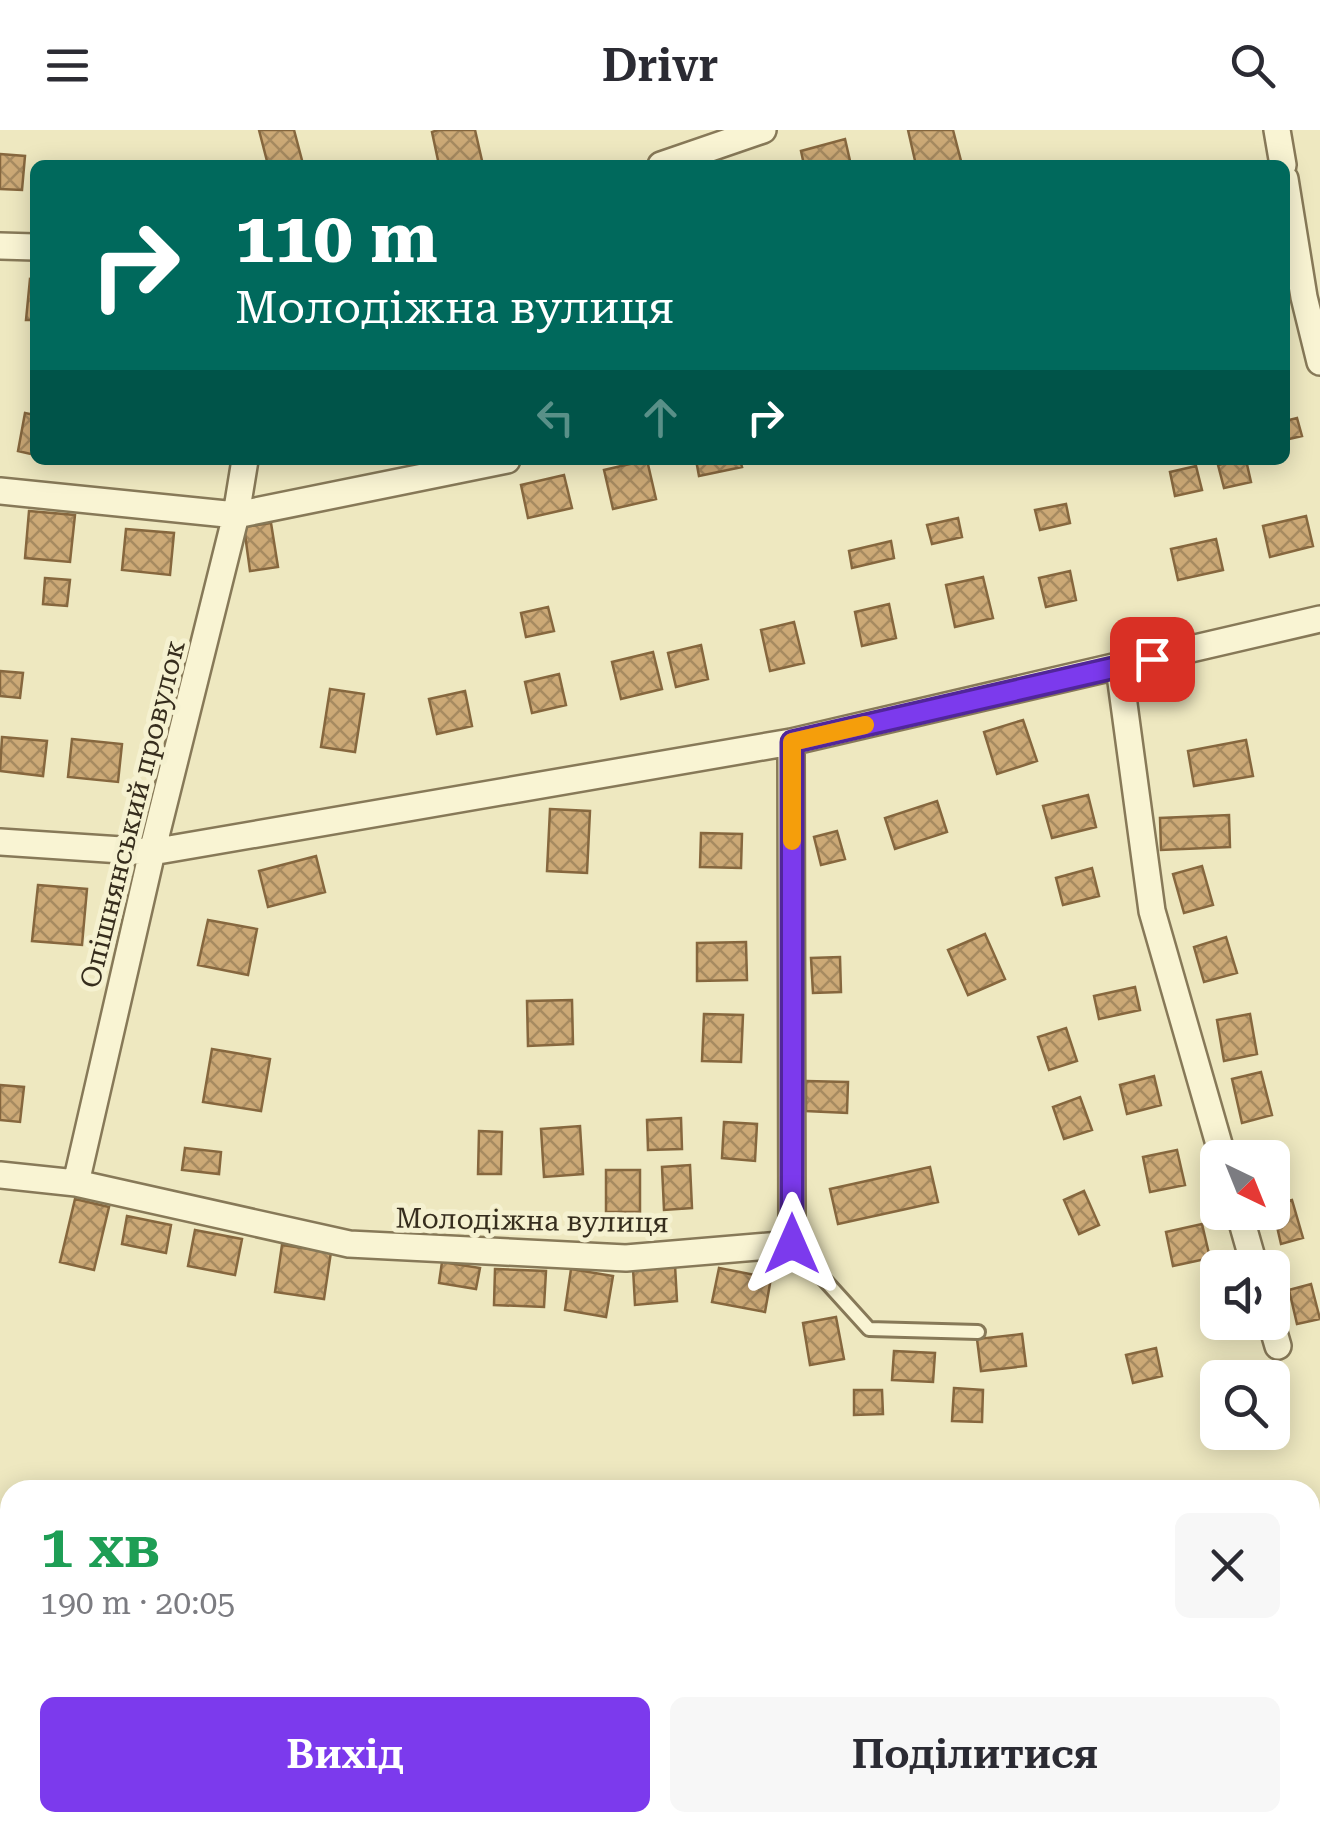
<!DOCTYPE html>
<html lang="uk">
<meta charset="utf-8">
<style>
:root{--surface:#fff;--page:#f7f7f7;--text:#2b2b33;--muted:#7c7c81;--accent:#7c3aed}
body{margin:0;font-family:"Roboto Serif",serif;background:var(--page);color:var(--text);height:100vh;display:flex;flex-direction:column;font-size:38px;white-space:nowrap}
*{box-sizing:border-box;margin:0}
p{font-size:32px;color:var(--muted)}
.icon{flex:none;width:55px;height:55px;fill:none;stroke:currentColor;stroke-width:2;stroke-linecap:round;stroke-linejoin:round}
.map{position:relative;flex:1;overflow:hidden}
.side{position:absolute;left:0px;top:1350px;width:1320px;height:352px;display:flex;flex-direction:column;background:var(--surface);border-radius:30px 30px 0 0;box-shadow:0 5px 25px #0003}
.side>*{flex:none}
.hud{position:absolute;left:30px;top:30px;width:1260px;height:305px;border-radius:15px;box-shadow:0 5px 25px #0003;background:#00695c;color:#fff;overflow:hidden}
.needle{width:65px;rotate:137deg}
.tools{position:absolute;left:1200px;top:1010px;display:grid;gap:20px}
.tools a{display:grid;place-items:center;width:90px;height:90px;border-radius:15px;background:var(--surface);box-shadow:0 5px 25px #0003;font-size:50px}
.pin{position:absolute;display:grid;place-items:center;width:85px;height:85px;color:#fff;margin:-42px;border-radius:20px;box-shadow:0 5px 15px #0006}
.me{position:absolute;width:110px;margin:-55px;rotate:0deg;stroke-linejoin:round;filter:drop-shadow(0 0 8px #0008)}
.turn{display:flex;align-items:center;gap:35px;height:210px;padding:0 40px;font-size:45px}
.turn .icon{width:130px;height:130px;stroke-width:2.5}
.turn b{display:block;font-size:70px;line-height:85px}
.lanes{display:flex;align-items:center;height:95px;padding:0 40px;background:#0003;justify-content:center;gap:50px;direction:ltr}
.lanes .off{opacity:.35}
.round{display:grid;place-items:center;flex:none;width:105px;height:105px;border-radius:15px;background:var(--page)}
.overview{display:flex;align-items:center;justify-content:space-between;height:170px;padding:0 40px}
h1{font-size:60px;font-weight:600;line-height:75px;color:#1e9e55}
.action{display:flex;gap:20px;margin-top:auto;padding:20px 40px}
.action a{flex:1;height:115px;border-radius:15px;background:var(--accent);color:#fff;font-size:40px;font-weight:600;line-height:115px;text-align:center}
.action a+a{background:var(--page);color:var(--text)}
header{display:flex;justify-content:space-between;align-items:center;height:130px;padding:0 40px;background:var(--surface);font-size:45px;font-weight:600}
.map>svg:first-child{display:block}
.building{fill:url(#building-cross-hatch);stroke:#86673e;stroke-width:2.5}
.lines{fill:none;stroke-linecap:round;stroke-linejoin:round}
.lane-casing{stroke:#877958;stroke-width:18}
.street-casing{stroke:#877958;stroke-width:30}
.lane{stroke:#f9f4d3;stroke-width:12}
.street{stroke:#f9f4d3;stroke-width:25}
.rail{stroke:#362d1d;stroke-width:8;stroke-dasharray:18 18;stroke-linecap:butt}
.route-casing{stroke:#51269a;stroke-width:25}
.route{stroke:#7c3aed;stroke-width:18}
.slow{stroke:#f59e0b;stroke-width:18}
.labels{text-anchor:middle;stroke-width:10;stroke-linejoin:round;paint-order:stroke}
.street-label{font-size:28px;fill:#362d1d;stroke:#f5f1d0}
</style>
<header><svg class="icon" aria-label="menu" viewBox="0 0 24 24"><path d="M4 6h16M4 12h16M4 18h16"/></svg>Drivr<svg class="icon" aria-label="search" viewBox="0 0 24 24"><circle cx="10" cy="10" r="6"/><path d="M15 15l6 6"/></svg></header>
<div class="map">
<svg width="1320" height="1701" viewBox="0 0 1320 1701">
<defs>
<pattern id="building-cross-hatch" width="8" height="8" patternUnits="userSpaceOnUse" patternTransform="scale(2.5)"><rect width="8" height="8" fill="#cca976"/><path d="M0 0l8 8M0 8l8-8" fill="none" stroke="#a68a60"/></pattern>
</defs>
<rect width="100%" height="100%" fill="#eee8c0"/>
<path class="building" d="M259 0H294L303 34 268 35Z
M438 0H475L483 35H439L432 2Z
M908 0H953L961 31 916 35Z
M845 9 851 35H804L801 21Z
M0 24 25 26 22 60 0 59Z
M30 149 35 150V190H26Z
M25 283 35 285V325L18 321Z
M1297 288 1302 306 1285 310V291Z
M647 330 656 369 613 379 604 340Z
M696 330H740L742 337 699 346Z
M1237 330H1246L1251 352 1224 358 1218 335Z
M1196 336 1202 360 1175 366 1170 342Z
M564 345 572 378 528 388 521 355Z
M1066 374 1070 393 1040 400 1035 380Z
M29 381 75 385 70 432 25 428Z
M1306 386 1313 416 1270 427 1263 396Z
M958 388 962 407 932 414 927 395Z
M271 393 278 437 250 441 244 397Z
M126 399 174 403 170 445 122 440Z
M1216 409 1223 440 1178 450 1171 419Z
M891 411 894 428 852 438 849 421Z
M1070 441 1076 470 1046 477 1039 448Z
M983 447 993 488 955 497 946 455Z
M45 448 70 450 67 476 43 474Z
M889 474 896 508 862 516 855 482Z
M548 477 554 501 526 507 521 483Z
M794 492 804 533 770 541 761 500Z
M701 515 708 549 676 557 668 523Z
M653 522 662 559 621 569 612 532Z
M0 541 23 543 20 568 0 566Z
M559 544 566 575 532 583 525 552Z
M330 559 364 564 355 622 321 617Z
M465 561 472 596 437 604 429 569Z
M1023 590 1037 631 997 644 984 602Z
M2 607 47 611 43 646 0 641Z
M72 609 122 614 118 652 68 647Z
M1246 610 1253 646 1194 656 1188 621Z
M1088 665 1096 697 1052 708 1043 676Z
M937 671 947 702 895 719 885 688Z
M550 679 590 681 587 743 547 741Z
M1229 685 1230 717 1161 720 1160 688Z
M837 701 845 729 821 735 814 707Z
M701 703 742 704 741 738 700 737Z
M316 726 325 762 268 777 259 741Z
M1202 736 1213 775 1184 783 1173 744Z
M1092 738 1099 766 1063 775 1056 748Z
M38 755 87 759 82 815 32 811Z
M208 790 257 799 248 845 198 835Z
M985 804 1005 849 968 865 948 820Z
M1226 807 1237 843 1204 852 1194 817Z
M746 812 747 850 697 851V813Z
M840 827 841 862 813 863 811 828Z
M1135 857 1140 880 1099 889 1094 866Z
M572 870 573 914 528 916 527 871Z
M704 884 743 885 741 932 702 931Z
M1250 884 1257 924 1224 931 1217 890Z
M1066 898 1077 931 1049 940 1038 907Z
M212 919 270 929 261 981 203 972Z
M1261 942 1272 985 1242 993 1232 949Z
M1154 946 1161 975 1127 984 1120 955Z
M806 951 848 952 847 983 806 981Z
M0 955 24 957 20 992 0 990Z
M1080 967 1092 1000 1064 1009 1053 977Z
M681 988 682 1019 648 1020 647 990Z
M724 992 757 994 755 1031 722 1028Z
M580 996 583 1044 544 1047 541 999Z
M479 1001 502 1002 501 1044H478Z
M185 1018 221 1022 219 1044 182 1040Z
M1177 1020 1185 1055 1150 1062 1143 1027Z
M690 1035 692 1078 664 1080 662 1037Z
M930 1037 938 1072 838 1094 830 1059Z
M606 1040H640V1082H606Z
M1084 1061 1099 1095 1079 1104 1064 1070Z
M75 1069 109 1077 94 1140 60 1132Z
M1292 1070 1303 1108 1281 1114 1272 1075Z
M127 1086 171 1095 166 1123 122 1114Z
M1202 1094 1210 1128 1173 1136 1166 1102Z
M195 1100 242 1109 235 1145 188 1136Z
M282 1115 331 1122 324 1169 275 1162Z
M442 1132 480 1138 476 1159 439 1153Z
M675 1135 677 1171 635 1175 633 1138Z
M719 1138 771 1148 765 1182 712 1172Z
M495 1139 546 1141 544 1177 494 1175Z
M571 1139 613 1146 606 1187 565 1180Z
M1311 1154 1320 1189 1297 1194 1289 1160Z
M836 1187 844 1229 810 1235 803 1193Z
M1022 1204 1026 1236 981 1241 977 1209Z
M1156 1218 1162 1246 1133 1253 1126 1225Z
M894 1221 935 1223 933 1252 892 1250Z
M954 1258 983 1260 982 1292 952 1291Z
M854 1260H882L883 1284 854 1285Z"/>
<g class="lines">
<defs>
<path id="lane" d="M792 1114 869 1199 978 1202"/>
<path id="street" d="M1277 0 1283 35
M661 35 763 0
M1285 49 1304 167 1320 232
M0 116 35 117
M0 361 236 385 507 330
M1119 537 1152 781 1223 1028
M0 712 152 722 791 612 1320 489
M0 1045 76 1053 349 1114 626 1128 792 1114 791 612
M76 1053 152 722 236 385 245 330
M1239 1082 1255 1138
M1271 1192 1278 1216
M0 1653H10
M54 1701V1692"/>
</defs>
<use href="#lane" class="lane-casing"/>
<use href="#street" class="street-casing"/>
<use href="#lane" class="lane"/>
<use href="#street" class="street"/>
<path class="rail" d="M1310 1485 1320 1483
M0 1515 10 1517"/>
</g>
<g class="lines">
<defs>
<path id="route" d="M792 1114V612L1152 529"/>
</defs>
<use href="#route" class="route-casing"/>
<use href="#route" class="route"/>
<path class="slow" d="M792 711V612L865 595"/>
</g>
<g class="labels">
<g class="street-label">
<text transform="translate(132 684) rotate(-76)" y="10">Опішнянський провулок</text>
<text transform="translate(532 1090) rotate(1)" y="10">Молодіжна вулиця</text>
</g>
</g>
</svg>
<div class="tools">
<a><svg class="needle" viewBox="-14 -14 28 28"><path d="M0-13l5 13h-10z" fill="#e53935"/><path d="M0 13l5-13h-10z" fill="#7c7c81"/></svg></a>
<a><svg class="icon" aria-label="sound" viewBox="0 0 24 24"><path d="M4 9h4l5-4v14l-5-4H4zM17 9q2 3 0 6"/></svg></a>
<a><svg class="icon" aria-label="search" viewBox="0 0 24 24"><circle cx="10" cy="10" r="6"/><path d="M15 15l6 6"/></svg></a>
</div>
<div class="pin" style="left:1152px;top:529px;background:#d93025"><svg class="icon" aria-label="arrive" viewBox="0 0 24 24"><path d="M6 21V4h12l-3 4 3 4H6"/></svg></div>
<svg class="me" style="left:792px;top:1114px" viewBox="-20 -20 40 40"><path d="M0-17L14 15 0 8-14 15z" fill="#7c3aed" stroke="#fff" stroke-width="4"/></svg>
<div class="hud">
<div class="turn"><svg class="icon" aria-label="right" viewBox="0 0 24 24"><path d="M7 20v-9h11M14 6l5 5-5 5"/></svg><div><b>110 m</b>Молодіжна вулиця</div></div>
<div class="lanes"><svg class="icon off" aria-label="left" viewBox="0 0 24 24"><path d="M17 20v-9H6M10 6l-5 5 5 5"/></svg><svg class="icon off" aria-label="ahead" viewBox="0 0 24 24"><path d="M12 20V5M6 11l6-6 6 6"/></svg><svg class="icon" aria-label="right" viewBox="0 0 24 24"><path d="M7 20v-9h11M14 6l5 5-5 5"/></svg></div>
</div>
<section class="side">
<div class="overview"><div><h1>1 хв</h1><p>190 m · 20:05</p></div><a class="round"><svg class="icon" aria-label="close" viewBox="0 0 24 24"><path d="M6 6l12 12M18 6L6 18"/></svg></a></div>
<div class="action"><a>Вихід</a><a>Поділитися</a></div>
</section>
</div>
